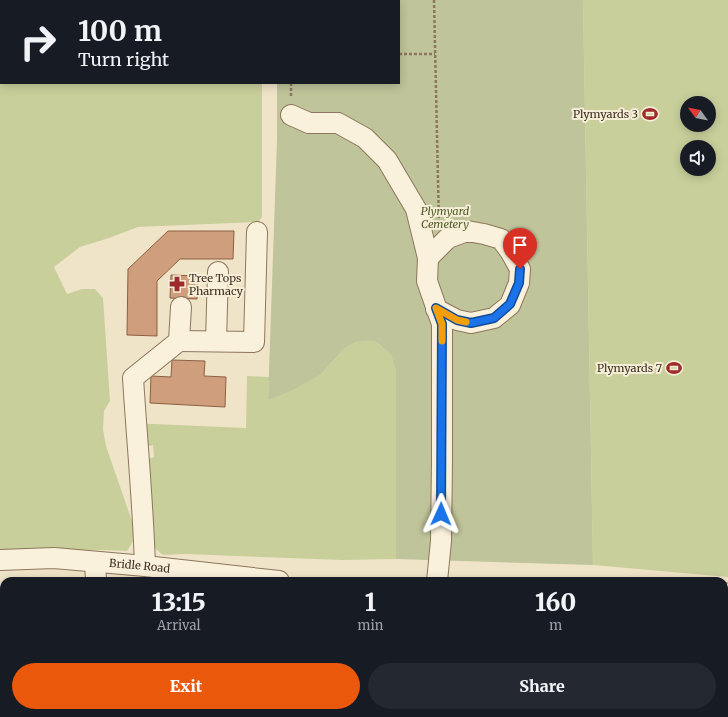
<!DOCTYPE html>
<style>
:root{--surface:#171b24;--page:#242831;--text:#f1f3f6;--muted:#9ea1a6;--accent:#ea580c}
body{margin:0;font-family:Merriweather,serif;background:var(--page);color:var(--text);height:100vh;display:flex;flex-direction:column;font-size:15px;white-space:nowrap}
*{box-sizing:border-box;margin:0}
p{font-size:13px;color:var(--muted)}
.icon{flex:none;width:22px;height:22px;fill:none;stroke:currentColor;stroke-width:2;stroke-linecap:round;stroke-linejoin:round}
.map{position:relative;flex:1;overflow:hidden}
.details{position:absolute;left:0px;top:577px;width:728px;height:140px;display:flex;flex-direction:column;background:var(--surface);border-radius:12px 12px 0 0;box-shadow:0 2px 10px #0003}
.details>*{flex:none}
.banner{position:absolute;left:0px;top:0px;width:400px;height:84px;box-shadow:0 2px 10px #0003;background:#171b24;color:var(--text);overflow:hidden}
.needle{width:26px;rotate:303deg}
.controls{position:absolute;left:680px;top:96px;display:grid;gap:8px}
.controls a{display:grid;place-items:center;width:36px;height:36px;border-radius:50%;background:var(--surface);box-shadow:0 2px 10px #0003;font-size:20px}
.pin{position:absolute;display:grid;place-items:center;width:34px;height:34px;color:#fff;margin:-41px -17px;border-radius:50% 50% 50% 0;rotate:-45deg;box-shadow:0 0 4px #0007}
.pin .icon{rotate:45deg}
.me{position:absolute;width:44px;margin:-22px;rotate:1deg;stroke-linejoin:round;filter:drop-shadow(0 0 3px #0008)}
.turn{display:flex;align-items:center;gap:14px;height:84px;padding:0 12px;font-size:18px}
.turn .icon{width:52px;height:52px;stroke-width:2.5}
.turn b{display:block;font-size:28px;line-height:34px}
.eta{display:flex;justify-content:space-evenly;align-items:center;height:68px;text-align:center}
.eta b{font-size:24px;font-weight:800;line-height:28px}
.cta{display:flex;gap:8px;margin-top:auto;padding:8px 12px}
.cta a{flex:1;height:46px;border-radius:24px;background:var(--accent);color:#fff;font-size:16px;font-weight:800;line-height:46px;text-align:center}
.cta a+a{background:var(--page);color:var(--text)}
.map>svg:first-child{display:block}
.green{fill:#c9cf9b;fill-rule:evenodd}
.cemetery{fill:#bfc49a}
.building{fill:#cf9f7d;stroke:#8d5f41}
.lines{fill:none;stroke-linecap:round;stroke-linejoin:round}
.minor-casing{stroke:#8d765c;stroke-width:22}
.path{stroke:#8d765c;stroke-width:2.5;stroke-dasharray:3 2;stroke-linecap:butt}
.minor{stroke:#faf1dc;stroke-width:20}
.route-casing{stroke:#114b97;stroke-width:10}
.route{stroke:#1a73e8;stroke-width:7}
.slow{stroke:#f59e0b;stroke-width:7}
.labels{text-anchor:middle;stroke-width:4;stroke-linejoin:round;paint-order:stroke}
.poi-label{font-size:11px;fill:#3d2e20;stroke:#f7eed8;text-anchor:end}
.park-label{font-size:11px;font-style:italic;fill:#4d5a26;stroke:#f7eed8}
.street-label{font-size:11px;fill:#3d2e20;stroke:#f7eed8}
</style>
<div class="map">
<svg width="728" height="717" viewBox="0 0 728 717">
<rect width="100%" height="100%" fill="#f0e4c8"/>
<path class="green" d="M0 0H261V1H1V83H262V217L258 222 138 227 109 238 80 247 54 267 67 294 82 289H95L103 298 110 401 104 411 103 429 106 446 133 524 135 538 127 551 106 550 0 551Z
M583 0H728V577L593 565ZM687 103H709V125H687ZM687 147H709V169H687Z
M374 341 379 344 391 355 396 371V559L342 560 185 554 163 555 151 545 144 461 154 457 153 445 142 448 130 423 246 428 247 376 269 377 268 399 320 375 345 348 356 342Z
M724 612 728 613V717H647V713H724Z"/>
<path class="cemetery" d="M277 0H583L593 565 396 559V371L391 355 379 344 374 341 356 342 345 348 320 375 293 390 268 400 277 140V83H399V1H277Z"/>
<path class="building" d="M168 231H234L233 259H180L157 281V336L127 335 128 269Z
M171 275 198 276 197 299 170 298Z
M172 360 205 361 204 376 226 377 225 407 150 403 151 376 171 377Z
M49 713H64V717H49Z
M138 713H164L165 717H139Z
M275 713H291V717H275Z
M329 713H350V717H329Z
M400 713H416V717H400Z
M494 713H509V717H494Z
M563 713H579L580 717H563Z"/>
<g class="lines">
<defs>
<g id="minor">
<path d="M291 115 309 123H338L365 138 387 160 416 209 428 258 427 281 442 324V460L441 541 437 581"/>
<path d="M428 258 448 238 467 231 484 234 501 239 510 251 520 269 519 283 510 305 494 318 471 323 457 320 436 309"/>
<path d="M179 341 254 342 257 232"/>
<path d="M216 341 218 272"/>
<path id="s1" d="M0 560 54 558 145 566 279 581"/>
<path d="M95 562 96 581"/>
<path d="M145 566C143 503 137 441 133 378L179 341 181 307"/>
<path d="M724 593 728 594"/>
<path d="M109 713V717"/>
<path d="M264 713V717"/>
<path d="M538 713V717"/>
<path d="M372 717 373 713"/>
</g>
</defs>
<use href="#minor" class="minor-casing"/>
<path class="path" d="M434 0 439 225
M292 1V0
M399 54H435
M291 83V98"/>
<use href="#minor" class="minor"/>
</g>
<g class="lines">
<defs>
<path id="route" d="M441 514 442 324 436 308 457 320 471 323 494 318 510 304 519 283 520 269"/>
</defs>
<use href="#route" class="route-casing"/>
<use href="#route" class="route"/>
<path class="slow" d="M442 341V324L436 308 457 320 466 322"/>
</g>
<defs>
<symbol id="stadium-bare" viewBox="-9 -9 18 18"><path d="M0-5a6.5 5 0 1 0 0 10a6.5 5 0 1 0 0-10ZM-3.5-1.8h7v3.6h-7Z" fill="#9e2a2b" stroke="#f7eed8" stroke-width="2.5" paint-order="stroke"/></symbol>
<symbol id="pharmacy-bare" viewBox="-9 -9 18 18"><path d="M-2-6h4v4h4v4h-4v4h-4v-4h-4v-4h4Z" fill="#9e2a2b" stroke="#f7eed8" stroke-width="2.5" paint-order="stroke"/></symbol>
</defs>
<g fill-rule="evenodd">
<use href="#stadium-bare" x="639" y="103" width="22" height="22"/>
<use href="#pharmacy-bare" x="166" y="273" width="22" height="22"/>
<use href="#stadium-bare" x="663" y="357" width="22" height="22"/>
</g>
<g class="labels">
<g class="poi-label">
<text x="638" y="118">Plymyards 3</text>
<text x="189" y="282" text-anchor="start">Tree Tops<tspan x="189" dy="13">Pharmacy</tspan></text>
<text x="662" y="372">Plymyards 7</text>
</g>
<g class="park-label">
<text x="445" y="215">Plymyard<tspan x="445" dy="13">Cemetery</tspan></text>
</g>
<g class="street-label">
<text dy="4" stroke="none"><textPath href="#s1" startOffset="140">Bridle Road</textPath></text>
</g>
</g>
</svg>
<div class="controls">
<a><svg class="needle" viewBox="-14 -14 28 28"><path d="M0-13l5 13h-10z" fill="#e53935"/><path d="M0 13l5-13h-10z" fill="#9ea1a6"/></svg></a>
<a><svg class="icon" aria-label="sound" viewBox="0 0 24 24"><path d="M4 9h4l5-4v14l-5-4H4zM17 9q2 3 0 6"/></svg></a>
</div>
<div class="pin" style="left:520px;top:269px;background:#d93025"><svg class="icon" aria-label="arrive" viewBox="0 0 24 24"><path d="M6 21V4h12l-3 4 3 4H6"/></svg></div>
<svg class="me" style="left:441px;top:514px" viewBox="-20 -20 40 40"><path d="M0-17L14 15 0 8-14 15z" fill="#1a73e8" stroke="#fff" stroke-width="4"/></svg>
<div class="banner">
<div class="turn"><svg class="icon" aria-label="right" viewBox="0 0 24 24"><path d="M7 20v-9h11M14 6l5 5-5 5"/></svg><div><b>100 m</b>Turn right</div></div>
</div>
<section class="details">
<div class="eta">
<div><b>13:15</b><p>Arrival</p></div>
<div><b>1</b><p>min</p></div>
<div><b>160</b><p>m</p></div>
</div>
<div class="cta"><a>Exit</a><a>Share</a></div>
</section>
</div>
